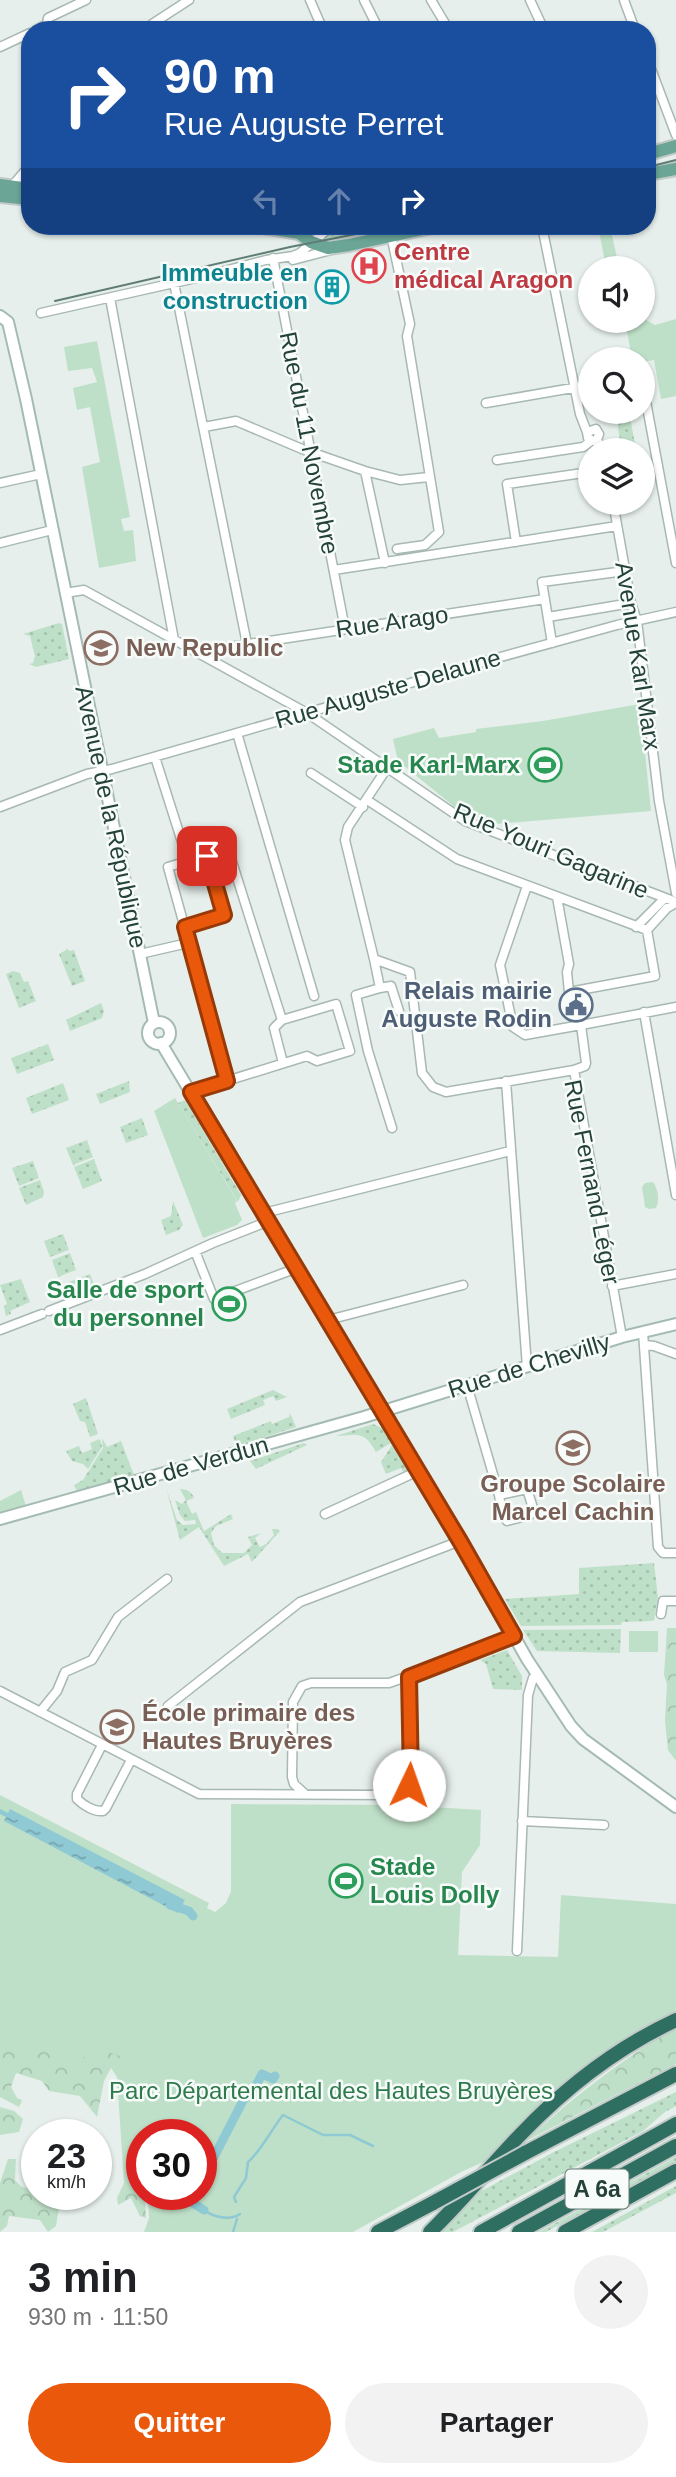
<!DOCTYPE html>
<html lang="fr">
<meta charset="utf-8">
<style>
:root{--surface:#fff;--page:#f2f2f2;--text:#202124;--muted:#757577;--accent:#ea580c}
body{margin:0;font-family:Arial,sans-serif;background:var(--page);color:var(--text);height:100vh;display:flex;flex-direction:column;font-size:26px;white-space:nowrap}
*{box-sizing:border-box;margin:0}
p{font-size:23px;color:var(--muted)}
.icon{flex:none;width:38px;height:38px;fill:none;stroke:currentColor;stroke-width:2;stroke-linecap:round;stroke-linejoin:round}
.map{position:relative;height:2232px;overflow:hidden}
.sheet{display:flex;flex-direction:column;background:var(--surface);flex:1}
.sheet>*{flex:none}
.hud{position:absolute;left:21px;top:21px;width:635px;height:214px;border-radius:28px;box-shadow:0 2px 5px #0004;background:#1a4fa0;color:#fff;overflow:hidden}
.buttons{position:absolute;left:578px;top:256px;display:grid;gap:14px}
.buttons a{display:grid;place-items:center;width:77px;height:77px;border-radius:50%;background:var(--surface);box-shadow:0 2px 5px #0004;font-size:35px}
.speed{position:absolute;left:21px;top:2119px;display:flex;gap:14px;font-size:35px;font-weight:700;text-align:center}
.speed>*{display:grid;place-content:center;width:91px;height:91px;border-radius:50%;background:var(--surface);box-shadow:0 2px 5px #0004;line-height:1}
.speed small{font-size:18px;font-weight:400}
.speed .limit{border:10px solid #d22;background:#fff;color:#111}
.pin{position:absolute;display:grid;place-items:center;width:60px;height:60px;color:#fff;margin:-30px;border-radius:14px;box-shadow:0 4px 10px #0006}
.me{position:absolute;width:77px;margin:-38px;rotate:3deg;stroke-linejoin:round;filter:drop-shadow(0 0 5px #0008)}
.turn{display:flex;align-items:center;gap:24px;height:147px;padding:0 28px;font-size:32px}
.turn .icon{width:91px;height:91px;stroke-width:2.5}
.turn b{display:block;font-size:49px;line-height:60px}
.lanes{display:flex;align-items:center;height:66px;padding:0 28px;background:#0003;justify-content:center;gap:35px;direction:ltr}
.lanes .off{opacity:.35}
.round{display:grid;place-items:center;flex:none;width:74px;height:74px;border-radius:37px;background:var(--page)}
.headline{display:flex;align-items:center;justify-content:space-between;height:119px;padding:0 28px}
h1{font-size:42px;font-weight:700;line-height:52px}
.cta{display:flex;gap:14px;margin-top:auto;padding:14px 28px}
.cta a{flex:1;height:80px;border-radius:42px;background:var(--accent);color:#fff;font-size:28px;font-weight:700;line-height:80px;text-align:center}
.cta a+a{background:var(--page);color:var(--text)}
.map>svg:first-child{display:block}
.grass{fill:url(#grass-dots)}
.forest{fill:url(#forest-crowns)}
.green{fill:#bfe0c8;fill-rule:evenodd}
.water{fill:url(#water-ripples)}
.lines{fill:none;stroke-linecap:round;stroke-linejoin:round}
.stream{stroke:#8ec9d4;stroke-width:2.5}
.canal{stroke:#8ec9d4;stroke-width:9}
.street-casing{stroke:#a8b8b2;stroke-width:11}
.secondary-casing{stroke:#a4bbb3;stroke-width:14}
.primary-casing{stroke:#c2cac8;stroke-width:16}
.highway-casing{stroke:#c2cac8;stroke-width:18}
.street{stroke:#fff;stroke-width:8}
.secondary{stroke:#fff;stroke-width:10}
.primary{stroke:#6aa596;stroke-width:12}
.highway{stroke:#2f6f62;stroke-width:14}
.tram{stroke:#5f7d75;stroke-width:2}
.highway-bridge-casing{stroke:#c2cac8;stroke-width:18;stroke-linecap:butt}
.highway-bridge{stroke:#2f6f62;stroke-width:14}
.route-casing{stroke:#983908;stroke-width:18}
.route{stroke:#ea580c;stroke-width:12}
.labels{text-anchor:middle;stroke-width:5;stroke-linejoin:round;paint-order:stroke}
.shield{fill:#f7fbf9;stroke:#637a73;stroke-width:2}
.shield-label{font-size:23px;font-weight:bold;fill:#24423a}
.health-label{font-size:24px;font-weight:bold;fill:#be3a42;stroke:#f7fbf9;text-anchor:start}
.culture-label{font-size:24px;font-weight:bold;fill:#0d838f;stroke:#f7fbf9;text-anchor:end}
.street-label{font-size:24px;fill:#24423a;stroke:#f7fbf9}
.education-label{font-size:24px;font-weight:bold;fill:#785e54;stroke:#f7fbf9;text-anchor:start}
.leisure-label{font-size:24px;font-weight:bold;fill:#27864d;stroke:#f7fbf9;text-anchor:end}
.service-label{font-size:24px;font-weight:bold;fill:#4e5e75;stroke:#f7fbf9;text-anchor:end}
.park-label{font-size:24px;fill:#2d7a4b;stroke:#f7fbf9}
</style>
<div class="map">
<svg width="676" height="2232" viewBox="0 0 676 2232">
<defs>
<pattern id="grass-dots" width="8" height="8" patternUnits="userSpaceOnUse" patternTransform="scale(1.75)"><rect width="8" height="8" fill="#bfe0c8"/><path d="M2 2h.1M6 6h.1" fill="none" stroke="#a4c1ad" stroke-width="1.8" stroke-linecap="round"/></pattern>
<pattern id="forest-crowns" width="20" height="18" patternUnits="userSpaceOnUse" patternTransform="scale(1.75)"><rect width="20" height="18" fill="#bfe0c8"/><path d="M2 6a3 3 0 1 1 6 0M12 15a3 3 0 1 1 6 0" fill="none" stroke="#a4c1ad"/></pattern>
<pattern id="water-ripples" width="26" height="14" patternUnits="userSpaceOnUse" patternTransform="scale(1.75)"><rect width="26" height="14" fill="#8ec9d4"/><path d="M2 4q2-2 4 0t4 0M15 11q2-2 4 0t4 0" fill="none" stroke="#74a5ad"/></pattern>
</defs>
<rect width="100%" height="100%" fill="#e6efeb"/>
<path class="grass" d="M364 226H413L336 244 323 239 325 233Z
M619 411H629L636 450H622L618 429Z
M59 623 62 624 69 659 36 667 29 664 33 663 35 656 30 636 23 634Z
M68 949 69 951 74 950 85 981 72 986 59 954Z
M13 971 20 973 24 982 28 981 36 1001 19 1008 6 974Z
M101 1003 104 1011 102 1018 70 1031 66 1020Z
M48 1044 54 1060 17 1074 11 1058Z
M129 1081 130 1092 100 1104 96 1094Z
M63 1083 69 1100 32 1114 26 1098Z
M185 1100 241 1195 238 1202 178 1103Z
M142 1118 148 1135 126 1143 120 1127Z
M87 1140 93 1157 73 1165 66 1148Z
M94 1159 102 1181 83 1189 74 1167Z
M33 1161 39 1178 19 1186 12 1168Z
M40 1180 44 1192 43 1197 26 1205 19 1188Z
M173 1201 183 1225 179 1230 166 1235 161 1220 171 1216Z
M63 1234 69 1250 50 1257 44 1241Z
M70 1253 76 1270 58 1277 52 1260Z
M90 1274 94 1284 65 1296 61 1285Z
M21 1279 30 1302 10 1311 11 1314 6 1316 4 1306 7 1304 0 1285Z
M273 1390 287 1397 276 1401 273 1396 263 1400 265 1405 231 1419 227 1409Z
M86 1398 98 1434 90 1437 85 1422 80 1421 73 1404Z
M290 1413 296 1427 237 1446 233 1436 271 1421 272 1424 289 1417Z
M373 1424 382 1428 391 1443 376 1452C363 1428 355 1436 336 1436Z
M102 1438 107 1447 121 1441 134 1475 77 1491 74 1485 83 1480 103 1448Z
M100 1439 102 1447 88 1469 83 1464 72 1461 66 1451 79 1446 82 1453 92 1449 90 1443Z
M304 1443 307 1445 256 1469 250 1461Z
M392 1445 408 1471 404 1473 401 1468 386 1474 381 1462Z
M166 1488 177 1520 183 1525 196 1524 195 1520 185 1521 180 1515 175 1500 182 1504 186 1500 180 1489C187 1489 192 1492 194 1498L186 1501 192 1514 196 1512 204 1531 231 1514 233 1519 216 1526 211 1533 214 1545 222 1553H244L252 1545 248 1537 261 1533 255 1538 260 1547 266 1544 274 1535 272 1529H278L280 1531 252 1562 248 1554 224 1566 199 1527 180 1540Z
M654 1563 658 1597 654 1620 651 1621 622 1622 621 1625 521 1626 505 1599 579 1594V1568Z
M621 1629 620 1653 537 1651 523 1630Z
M507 1650 522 1676V1690L493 1689 486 1664 480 1660Z
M676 2092V2106L665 2112 643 2131 453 2232H439L472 2196 552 2153Z
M676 2157V2162L546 2232H539Z
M676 2186V2193L603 2232H592Z"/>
<path class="forest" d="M667 1628H676V1761L668 1750 665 1721 667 1684 664 1675Z
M676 2026V2064L526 2141C572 2097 623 2060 676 2026Z
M0 2036 127 2047 142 2194 145 2198 146 2218 140 2216 131 2198 118 2205 117 2198 124 2183 117 2077 111 2068 104 2081 97 2117 80 2096 49 2091 42 2081 16 2073 11 2087 17 2098 22 2100 19 2107 0 2097Z
M0 2107 14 2111 23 2119 19 2132 0 2135Z
M8 2159H16L15 2180 22 2187 37 2190V2194L61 2196 56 2226 48 2232 40 2220 9 2216 7 2226 0 2232V2183Z"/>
<path class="green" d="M598 226H610L617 258 633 268 606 267Z
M642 304 646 320 655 325 676 319V396L661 399 654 360 642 362V359H632L625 320H642Z
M97 341 130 517 121 519 124 531 133 530 136 561 99 568 82 467 100 462 90 407 77 410 73 388 97 382 92 368 68 371 64 347Z
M640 704 651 811 496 824 462 813 398 761 393 739 434 728 439 738 476 732V729L543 721Z
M175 1098 237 1201 235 1203 242 1220 237 1225 203 1238 154 1111Z
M653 1182C658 1189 660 1200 656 1208L649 1209 645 1207 642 1187 645 1183Z
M21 1490 26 1506 0 1513V1501Z
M629 1631H658V1652H629Z
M0 1795 209 1903 207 1908 215 1912 226 1903 231 1891V1804L399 1805 481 1810 480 1845 462 1872 458 1955 558 1957 561 1895 676 1904V2013L634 2035 585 2067 531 2114 488 2160 463 2171 353 2232H144L149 2218 148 2202 134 2190 126 2192 124 2064 120 2056 95 2047 81 2060 0 2038ZM142 2135H201V2194H142Z"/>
<path class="water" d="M0 1809 8 1813 10 1809 185 1900 178 1913 4 1821 6 1817 0 1814Z"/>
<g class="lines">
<path class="stream" d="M236 2202 234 2197 246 2178 248 2162C261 2151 271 2130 283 2115L323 2135H350L373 2146
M204 2210C213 2217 230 2221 240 2214
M233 2232 237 2219"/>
<path class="canal" d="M170 1905 189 1911 193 1916
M201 2182 246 2095 250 2097 262 2074 273 2079 275 2076
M195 2194 191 2202 204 2210"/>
<defs>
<path id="street" d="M310 0 323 30
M364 0 379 30
M431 0 449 30
M530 0 544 30
M624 0 635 30
M36 30 47 24 48 18 86 0
M148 30 152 24 189 0
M0 47 30 33
M648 61 676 135
M12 186 30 165
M542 226 580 414 587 432 588 438 593 441 597 440
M391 235 410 324 407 336 439 532 425 545 397 549
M273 258 345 629
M293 260 331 250
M174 283 247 644
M110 298 174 640
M41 313 205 276 266 260 293 256 300 253 328 229 355 226
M642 380 676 563
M486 403 590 385
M204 427 236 421 302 449 365 471 400 480 429 477
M587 432 596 429 599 434 597 440
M597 440 603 450
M497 460 583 447 591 441
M365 471 385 563
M0 483 41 474
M613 502 631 603 637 621 659 801 676 893
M516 542 507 484 590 472
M0 543 52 530
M334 570 617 526
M65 593 84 590 307 713 465 821 676 902
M548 617 631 603
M552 643 542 582 625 571
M196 652 545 599
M237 733 314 996
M155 757 188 861
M387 768 348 827 345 840 374 959 410 972 422 1073 433 1087 446 1092 574 1070 585 1066 586 1063 581 1025 676 1007
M311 773 363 807
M367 800 457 859 647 930
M0 807 87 774 112 769 497 658 617 625 676 612
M527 886 500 965 513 1027 525 1035 581 1025
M557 897 569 964 567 972 569 992 655 976 647 930
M185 927 224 915 207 856
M636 927 665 898
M647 930 667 908 676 903
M140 954 188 943
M374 959 380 988 356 995 368 1051 392 1128
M380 988 391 986 399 1011
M644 1012 676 1195
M574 1070 622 1337
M227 1081 168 867 228 849 282 1020 274 1028 283 1063
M506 1081 527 1367
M191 1092 307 1056 317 1061 350 1051 336 1004 282 1020
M264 1213 510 1151
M195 1251 214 1299 297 1268
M612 1286 676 1274
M49 1311 145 1274 213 1243 269 1221
M328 1320 463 1285
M0 1330 42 1314
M643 1332 658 1547 663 1553H676
M645 1345 654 1346 676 1354
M467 1385 499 1495 502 1514 507 1521 530 1515 533 1508 527 1489 499 1495
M325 1514 418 1471
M661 1614 663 1601H676
M0 1691 199 1794 390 1795C401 1792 407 1790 411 1779L409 1677
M168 1706 300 1602 460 1541
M40 1712 57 1691 65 1672 92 1660 118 1617 167 1579
M102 1745 77 1794V1799C83 1805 94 1812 103 1811L106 1808 131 1760
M304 1793 294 1784 292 1777 293 1702 302 1686 311 1683H389L463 1657 514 1636
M522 1821 604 1825
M517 1951 528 1695 533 1678 538 1675"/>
<path id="secondary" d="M0 316 8 322 26 399 154 1023
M148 1033a11 11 0 1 1 22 0a11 11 0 1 1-22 0Z
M161 1043 460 1541 527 1659 571 1726 583 1739 676 1807
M0 1519 364 1417 622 1337 676 1324"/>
<path id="primary" d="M648 154 676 146
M648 174 676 169
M0 185 30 189
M0 196 30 199
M257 226 299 233 311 242 328 248 349 245 437 226"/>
<path id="highway" d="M525 2153 676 2074
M378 2232 433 2203
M430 2232C462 2201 490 2166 521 2134 565 2088 618 2047 676 2020
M481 2232 676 2124
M519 2232 676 2146
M565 2232 676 2171"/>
</defs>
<use href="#street" class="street-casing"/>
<use href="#secondary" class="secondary-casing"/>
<use href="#primary" class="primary-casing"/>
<use href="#highway" class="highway-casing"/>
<use href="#street" class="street"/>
<use href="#secondary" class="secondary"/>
<use href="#primary" class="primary"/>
<use href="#highway" class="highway"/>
<path class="tram" d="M648 167 676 160
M55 301 290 247 397 226"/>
<defs>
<path id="highway-bridge" d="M433 2203 525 2153"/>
</defs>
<use href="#highway-bridge" class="highway-bridge-casing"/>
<use href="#highway-bridge" class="highway-bridge"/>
</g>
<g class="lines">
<defs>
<path id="route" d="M207 856 224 915 185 927 227 1081 191 1092 460 1541 514 1636 409 1677 411 1779 409 1785"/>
</defs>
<use href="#route" class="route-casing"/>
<use href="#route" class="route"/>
</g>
<defs>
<symbol id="hospital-ring" viewBox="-11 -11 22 22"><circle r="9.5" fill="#f7fbf9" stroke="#e0444e" stroke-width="1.5"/><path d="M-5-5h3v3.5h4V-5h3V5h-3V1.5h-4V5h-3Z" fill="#e0444e"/></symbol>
<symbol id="building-ring" viewBox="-11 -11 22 22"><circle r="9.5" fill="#f7fbf9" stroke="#0f9aa8" stroke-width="1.5"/><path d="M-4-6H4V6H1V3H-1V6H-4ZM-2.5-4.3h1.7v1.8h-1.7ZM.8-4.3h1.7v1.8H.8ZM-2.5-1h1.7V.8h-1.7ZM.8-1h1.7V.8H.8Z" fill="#0f9aa8"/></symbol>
<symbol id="university-ring" viewBox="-11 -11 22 22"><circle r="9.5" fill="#f7fbf9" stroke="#8d6e63" stroke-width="1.5"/><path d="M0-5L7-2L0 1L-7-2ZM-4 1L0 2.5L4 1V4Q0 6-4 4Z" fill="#8d6e63"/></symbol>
<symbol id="stadium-ring" viewBox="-11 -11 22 22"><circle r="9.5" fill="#f7fbf9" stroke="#2e9e5b" stroke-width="1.5"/><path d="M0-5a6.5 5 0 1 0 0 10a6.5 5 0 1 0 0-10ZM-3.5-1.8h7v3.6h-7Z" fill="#2e9e5b"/></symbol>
<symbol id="civic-ring" viewBox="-11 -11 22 22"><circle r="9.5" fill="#f7fbf9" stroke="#5c6f8a" stroke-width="1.5"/><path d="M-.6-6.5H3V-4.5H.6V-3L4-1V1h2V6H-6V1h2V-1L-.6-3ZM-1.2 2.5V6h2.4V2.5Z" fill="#5c6f8a"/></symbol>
<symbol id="school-ring" viewBox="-11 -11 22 22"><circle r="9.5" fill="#f7fbf9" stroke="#8d6e63" stroke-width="1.5"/><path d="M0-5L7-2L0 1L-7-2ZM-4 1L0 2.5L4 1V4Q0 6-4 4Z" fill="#8d6e63"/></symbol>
</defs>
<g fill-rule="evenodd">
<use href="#hospital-ring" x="350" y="247" width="38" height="38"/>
<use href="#building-ring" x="313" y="268" width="38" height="38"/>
<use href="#university-ring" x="82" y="629" width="38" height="38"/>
<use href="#stadium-ring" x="526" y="746" width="38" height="38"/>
<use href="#civic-ring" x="557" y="986" width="38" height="38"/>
<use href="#stadium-ring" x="210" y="1285" width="38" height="38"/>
<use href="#school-ring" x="554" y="1429" width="38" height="38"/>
<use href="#school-ring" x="98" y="1708" width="38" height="38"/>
<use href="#stadium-ring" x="327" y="1862" width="38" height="38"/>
</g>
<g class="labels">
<rect class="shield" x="565.5" y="2169.5" width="63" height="39" rx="5"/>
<g class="shield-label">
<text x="597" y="2197">A 6a</text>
</g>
<g class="health-label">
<text x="394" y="260">Centre<tspan x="394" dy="28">médical Aragon</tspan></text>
</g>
<g class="culture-label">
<text x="308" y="281">Immeuble en<tspan x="308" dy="28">construction</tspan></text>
</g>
<g class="street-label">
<text transform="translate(309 443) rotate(79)" y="8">Rue du 11 Novembre</text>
<text transform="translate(392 622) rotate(-8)" y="8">Rue Arago</text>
<text transform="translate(638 656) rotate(81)" y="8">Avenue Karl Marx</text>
<text transform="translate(388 689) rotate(-16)" y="8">Rue Auguste Delaune</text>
<text transform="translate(111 817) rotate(78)" y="8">Avenue de la République</text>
<text transform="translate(551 851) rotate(23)" y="8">Rue Youri Gagarine</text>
<text transform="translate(592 1182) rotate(79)" y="8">Rue Fernand Léger</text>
<text transform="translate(529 1366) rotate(-17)" y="8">Rue de Chevilly</text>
<text transform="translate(191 1466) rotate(-16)" y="8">Rue de Verdun</text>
</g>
<g class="education-label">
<text x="126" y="656">New Republic</text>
<text x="573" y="1492" text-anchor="middle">Groupe Scolaire<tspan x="573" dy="28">Marcel Cachin</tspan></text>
<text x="142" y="1721">École primaire des<tspan x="142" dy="28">Hautes Bruyères</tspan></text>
</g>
<g class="leisure-label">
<text x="520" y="773">Stade Karl-Marx</text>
<text x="204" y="1298">Salle de sport<tspan x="204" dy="28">du personnel</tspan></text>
<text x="370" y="1875" text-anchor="start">Stade<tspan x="370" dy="28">Louis Dolly</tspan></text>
</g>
<g class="service-label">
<text x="552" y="999">Relais mairie<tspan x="552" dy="28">Auguste Rodin</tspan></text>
</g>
<g class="park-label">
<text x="331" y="2099">Parc Départemental des Hautes Bruyères</text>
</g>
</g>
</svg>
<div class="buttons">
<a><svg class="icon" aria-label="sound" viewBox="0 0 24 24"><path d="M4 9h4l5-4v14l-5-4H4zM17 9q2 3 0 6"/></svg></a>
<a><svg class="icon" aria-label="search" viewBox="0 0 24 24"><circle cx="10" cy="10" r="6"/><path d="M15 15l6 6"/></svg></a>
<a><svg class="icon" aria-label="layers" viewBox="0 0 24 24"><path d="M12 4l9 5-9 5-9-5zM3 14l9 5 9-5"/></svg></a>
</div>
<div class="speed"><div>23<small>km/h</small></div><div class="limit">30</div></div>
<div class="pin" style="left:207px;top:856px;background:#d93025"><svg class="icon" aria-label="arrive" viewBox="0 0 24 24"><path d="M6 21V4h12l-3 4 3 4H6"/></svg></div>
<svg class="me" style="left:409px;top:1785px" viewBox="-20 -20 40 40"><circle r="19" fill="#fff"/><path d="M0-13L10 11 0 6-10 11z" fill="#ea580c"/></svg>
<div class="hud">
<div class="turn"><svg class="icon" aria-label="right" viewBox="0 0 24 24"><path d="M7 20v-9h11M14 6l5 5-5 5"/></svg><div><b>90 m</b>Rue Auguste Perret</div></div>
<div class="lanes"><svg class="icon off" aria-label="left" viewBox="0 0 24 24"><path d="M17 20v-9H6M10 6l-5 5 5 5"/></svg><svg class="icon off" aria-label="ahead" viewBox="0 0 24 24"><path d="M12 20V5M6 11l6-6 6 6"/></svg><svg class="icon" aria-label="right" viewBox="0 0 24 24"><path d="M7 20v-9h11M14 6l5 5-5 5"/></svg></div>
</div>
</div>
<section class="sheet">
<div class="headline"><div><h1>3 min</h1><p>930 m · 11:50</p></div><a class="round"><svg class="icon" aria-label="close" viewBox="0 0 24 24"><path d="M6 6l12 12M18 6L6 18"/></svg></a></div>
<div class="cta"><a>Quitter</a><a>Partager</a></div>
</section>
